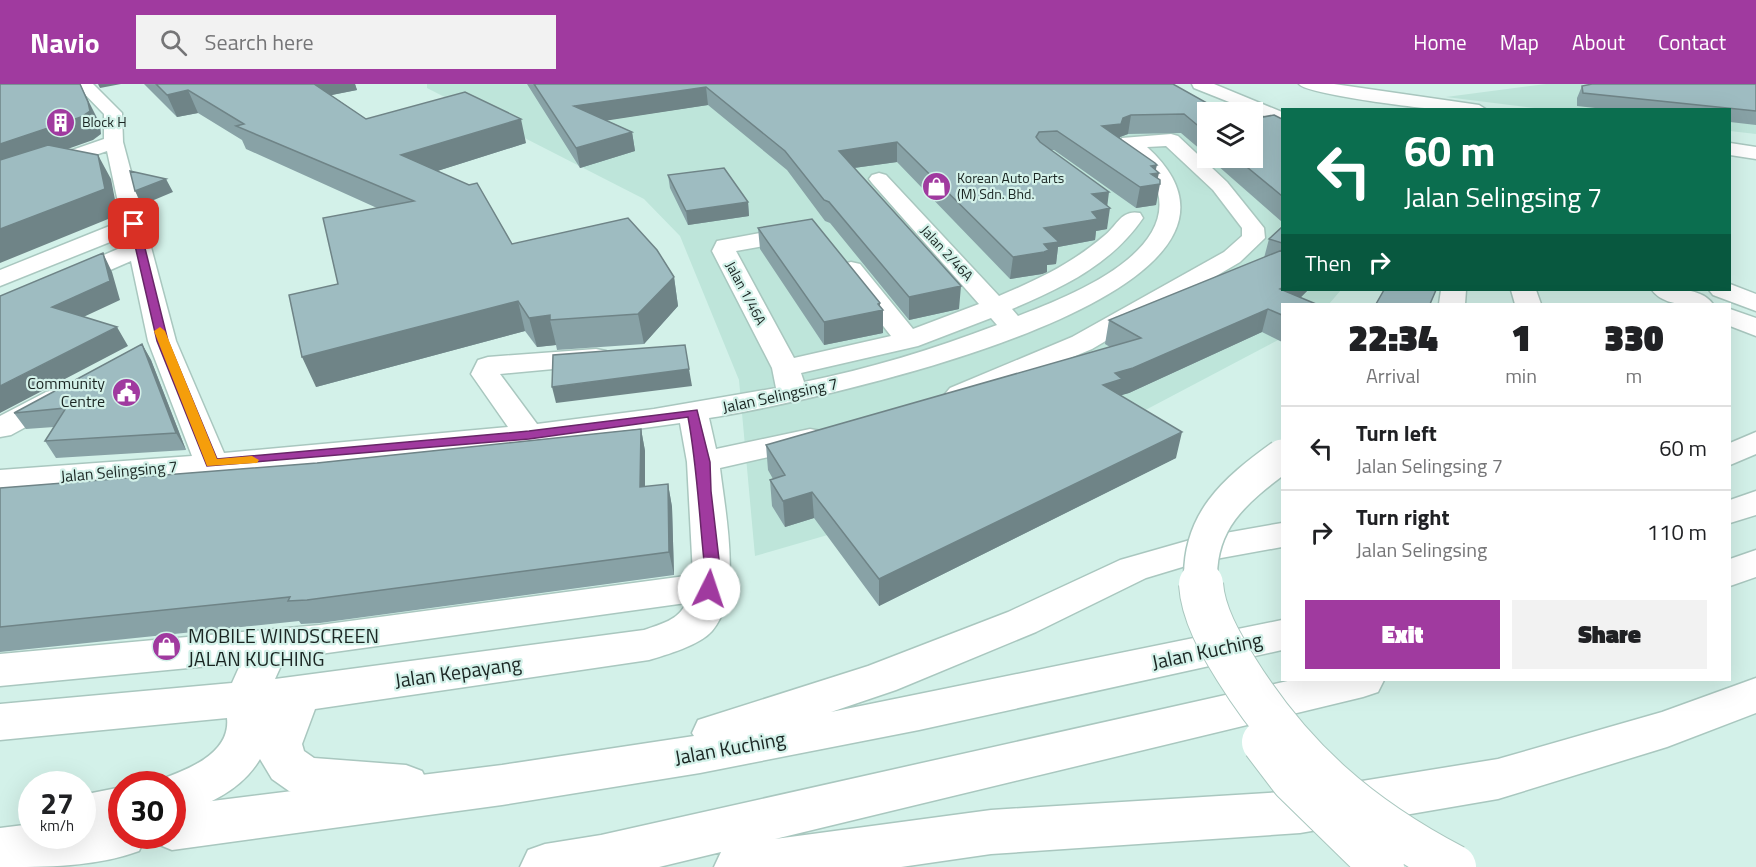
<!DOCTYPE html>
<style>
:root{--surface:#fff;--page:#f2f2f2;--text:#202124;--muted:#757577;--line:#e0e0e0;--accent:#a03a9f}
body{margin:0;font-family:"Titillium Web",sans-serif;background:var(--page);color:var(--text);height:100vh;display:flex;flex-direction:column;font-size:22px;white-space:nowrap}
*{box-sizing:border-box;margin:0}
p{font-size:20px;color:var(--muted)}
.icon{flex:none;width:33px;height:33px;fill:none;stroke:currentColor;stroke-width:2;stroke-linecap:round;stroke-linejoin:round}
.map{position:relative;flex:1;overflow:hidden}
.drawer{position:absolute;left:1281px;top:219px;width:450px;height:378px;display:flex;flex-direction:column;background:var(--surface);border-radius:0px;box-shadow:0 6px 24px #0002}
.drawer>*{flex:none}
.guide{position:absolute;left:1281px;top:24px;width:450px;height:183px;border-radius:0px;box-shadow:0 6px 24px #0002;background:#0b6e4f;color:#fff;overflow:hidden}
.buttons{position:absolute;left:1197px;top:18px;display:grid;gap:12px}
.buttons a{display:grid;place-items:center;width:66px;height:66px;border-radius:0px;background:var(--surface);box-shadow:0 6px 24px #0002;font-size:30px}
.speed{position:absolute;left:18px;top:687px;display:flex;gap:12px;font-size:30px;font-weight:700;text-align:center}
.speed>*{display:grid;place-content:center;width:78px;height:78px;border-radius:50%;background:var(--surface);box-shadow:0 6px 24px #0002;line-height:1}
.speed small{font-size:15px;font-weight:400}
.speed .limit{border:9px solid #d22;background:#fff;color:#111}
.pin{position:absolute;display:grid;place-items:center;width:51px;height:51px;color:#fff;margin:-26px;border-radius:12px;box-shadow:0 3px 9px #0006}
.me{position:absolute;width:66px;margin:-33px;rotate:4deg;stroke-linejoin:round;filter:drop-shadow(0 0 4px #0008)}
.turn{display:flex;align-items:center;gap:21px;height:126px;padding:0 24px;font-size:27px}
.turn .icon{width:78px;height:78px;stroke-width:2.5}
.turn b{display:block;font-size:42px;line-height:51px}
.then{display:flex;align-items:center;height:57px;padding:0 24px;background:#0003;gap:12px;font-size:22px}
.eta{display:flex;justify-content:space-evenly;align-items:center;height:102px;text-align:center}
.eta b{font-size:36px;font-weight:800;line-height:42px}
.button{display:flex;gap:12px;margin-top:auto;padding:12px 24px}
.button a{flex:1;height:69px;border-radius:0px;background:var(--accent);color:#fff;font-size:24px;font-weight:800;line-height:69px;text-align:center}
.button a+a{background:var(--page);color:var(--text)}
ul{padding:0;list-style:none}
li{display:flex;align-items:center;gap:18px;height:84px;padding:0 24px;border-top:2px solid var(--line)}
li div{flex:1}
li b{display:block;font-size:22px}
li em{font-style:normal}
header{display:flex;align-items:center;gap:36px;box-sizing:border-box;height:84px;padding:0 30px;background:var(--accent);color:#fff}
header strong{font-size:28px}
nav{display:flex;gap:33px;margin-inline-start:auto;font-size:21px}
.search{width:420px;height:54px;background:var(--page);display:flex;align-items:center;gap:15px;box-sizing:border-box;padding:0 21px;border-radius:0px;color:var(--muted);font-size:22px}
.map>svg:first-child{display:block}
.built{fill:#bee5da}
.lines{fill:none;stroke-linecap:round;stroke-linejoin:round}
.street-casing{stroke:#a9c7bf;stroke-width:3}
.highway-casing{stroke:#a9c7bf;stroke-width:3}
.street{fill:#fff;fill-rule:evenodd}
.highway{fill:#fff;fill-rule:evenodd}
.highway-bridge-far1-casing{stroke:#a9c7bf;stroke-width:36;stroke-linecap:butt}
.highway-bridge-casing{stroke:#a9c7bf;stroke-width:46;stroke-linecap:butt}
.highway-bridge-far1{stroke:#fff;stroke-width:33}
.highway-bridge{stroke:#fff;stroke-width:44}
.wall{fill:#88a2a6}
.shaded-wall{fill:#6f8487}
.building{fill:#9ebcc1;stroke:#6f8487;stroke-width:1.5}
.route{fill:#a03a9f;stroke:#682667;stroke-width:1.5}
.slow{fill:#f59e0b}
.labels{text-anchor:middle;stroke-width:4.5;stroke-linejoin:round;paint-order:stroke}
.far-poi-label{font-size:14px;fill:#1a2522;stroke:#d3f1e9;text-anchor:start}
.far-street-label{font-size:14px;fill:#1a2522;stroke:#d3f1e9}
.poi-label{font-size:16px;fill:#1a2522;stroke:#d3f1e9;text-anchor:end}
.street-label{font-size:16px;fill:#1a2522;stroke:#d3f1e9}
.near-poi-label{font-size:20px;fill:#1a2522;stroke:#d3f1e9;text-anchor:start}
.near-street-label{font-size:20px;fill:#1a2522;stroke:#d3f1e9}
</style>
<header>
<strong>Navio</strong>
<div class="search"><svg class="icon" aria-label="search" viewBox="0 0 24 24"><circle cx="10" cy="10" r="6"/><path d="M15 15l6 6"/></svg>Search here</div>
<nav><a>Home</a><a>Map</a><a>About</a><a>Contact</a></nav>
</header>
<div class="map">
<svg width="1756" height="783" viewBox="0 0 1756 783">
<rect width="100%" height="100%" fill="#d3f1e9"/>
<path class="built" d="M427 0H1161L1208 28V74H1252L1282 70V206H1341L1329 220H1282V254L1007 399 755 472 739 296 680 152 644 115 427 4Z
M1546 0H1752L1756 1V50L1730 47V26H1551L1446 13Z"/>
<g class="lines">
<defs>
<path id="street" d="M75 0H93L122 29 123 58 176 257 224 369 508 343 471 290 478 276 488 273 596 265 606 267 610 273 606 279 596 281 500 290 537 340 654 325 776 304 772 284 712 167 717 157 804 141 812 143 815 148 812 153 804 155 736 167 794 274 891 252 839 185 842 180 851 178 860 180 913 245 979 220 872 99 869 95 872 91 879 89 886 91 999 212C1039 195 1071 180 1104 152 1117 142 1121 125 1140 129L1143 134C1111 181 1063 203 1012 225L1018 232C1067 213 1189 167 1153 95 1146 79 1129 72 1120 58L1122 54 1171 50 1178 52 1227 98 1264 144 1265 154 1240 178 1092 265 970 316 960 319 950 316 945 310 950 304 1072 253 1224 168 1242 152V144L1213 106 1166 62 1147 63C1316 216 791 321 709 334L716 365 810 345 821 347 826 354 821 361 720 384C725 428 743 511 712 547 700 561 666 571 649 576L315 625 302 660 304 667 314 674 406 681 422 687 429 701 422 715 406 721 305 713 289 707 272 695 260 675C241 707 206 722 172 732V700H154L156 697C184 687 231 671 227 634L0 656V620L232 599 241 579 0 602V570L320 541 693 491 687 378 680 339 529 360 0 408V386L192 372 148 257 131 177 0 234V216L127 161 125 152 0 202V186L122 137 107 67 0 104V91L104 55V30ZM991 234 997 241C934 265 869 285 804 298L801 289 918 262ZM686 519C679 536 661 540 644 546L275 595 284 575Z
M57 305 68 308 72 314 68 320 11 351 0 353V332L46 308Z
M122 703V745L82 754 74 752H82V711Z"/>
<path id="highway" d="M1192 0H1214L1282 28V39L1194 4Z
M1299 0H1334L1479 21 1487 26C1470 26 1453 27 1436 25 1417 24 1306 10 1299 0Z
M1730 59 1756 63V75L1730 71Z
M1730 200 1756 210V227L1713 211 1709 206H1730Z
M1441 206H1466L1465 220H1439Z
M1511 206H1536L1541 220H1515Z
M1652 206C1671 204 1701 203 1713 220 1695 222 1664 223 1652 206Z
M1730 225 1756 234V252L1730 242Z
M1756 348V370L1730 381V359Z
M1756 407V431L1730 439V416Z
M1282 439V463L1199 478 1146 494 1036 548 896 606 831 628 1282 536V566L919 646 700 689 502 721 172 766 155 759 151 752H172V722L502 681 694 652 692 649 698 636 868 582 1008 528 1120 476 1197 454Z
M1756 466V493L1730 502V475Z
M1756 594V629L1667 663 1498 715 1300 749 991 770 901 783H714L721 768 659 783H520L528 766 545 760 601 751 1292 596H1384L1378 608 1363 613 775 755 991 726 1300 707 1498 675 1662 628Z
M122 729V752H146L139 767C96 783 46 783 0 783V744L32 740V752H82V734Z"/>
</defs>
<use href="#street" class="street-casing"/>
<use href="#highway" class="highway-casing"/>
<use href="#street" class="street"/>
<use href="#highway" class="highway"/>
<defs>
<path id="highway-bridge-far1" d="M1201 502C1196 438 1235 406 1282 372"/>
<path id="highway-bridge" d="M1201 500C1203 530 1220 559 1236 585 1292 675 1360 734 1454 783
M1264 658 1293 696 1382 783"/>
</defs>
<use href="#highway-bridge-far1" class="highway-bridge-far1-casing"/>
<use href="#highway-bridge" class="highway-bridge-casing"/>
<use href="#highway-bridge-far1" class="highway-bridge-far1"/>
<use href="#highway-bridge" class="highway-bridge"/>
</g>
<path class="wall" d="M144 0H355L357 6 331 11 366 35 526 59 437 87 512 160 674 193 678 222 644 260 557 266 556 261 537 263 525 247 316 303 338 200 377 124 246 65 242 56 198 29 177 33Z
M527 0H1173L1208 28V72L1181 49 1128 50 1120 53V54L1156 86 1158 95 1156 121 1136 124 1054 66H1051L1107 121V145L1096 147 1095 156 1058 163 1056 180 1047 181V188L1042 190 1010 195 897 78 854 84 959 225 909 236 830 139 825 137 787 86 708 21 606 36 632 48 635 67 580 84Z
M1756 0V41L1730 38V26H1613L1577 22V14L1582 2Z
M1282 35V138L1209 74H1252Z
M668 91 748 118 749 132 688 141 670 104Z
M1282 143V206H1308L1300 214 1282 220V258L1262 248 1129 309 1120 311 1176 374 879 522 814 434 785 443 772 422 770 396 773 395 768 386 766 361 1110 263 1105 260 1109 236 1264 174 1269 155Z
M758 144 880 219V223L883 226V249L824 261 760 165Z
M142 260 151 276 186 366 56 374 45 357 54 343 26 345 14 329Z
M641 345 645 367V403L668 400 672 423 674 491 320 539 301 540 299 537 0 568V404L317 379Z"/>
<path class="shaded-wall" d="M80 0 100 40 101 50 93 56 0 89V60Z
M98 0H121L100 4Z
M306 0H355L357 6 312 15Z
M706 3 708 21 578 41 574 22Z
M188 6 198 29 177 33 167 11Z
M1131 31 1128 50 1120 53 1118 58 1102 42Z
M521 35 526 59 409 96 401 71Z
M632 48 635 67 580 84 576 64Z
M897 58V78L839 86V67Z
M98 71 111 95 118 131 0 179V145Z
M1157 81 1155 89H1159L1156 101 1160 100 1156 121 1136 124 1140 103 1151 82Z
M166 95 173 108 142 121 135 107Z
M1109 108 1107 124H1110L1107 145 1096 147 1095 156 1058 163 1056 180 1047 181V188L1042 190 1010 195 1013 173 1044 144 1092 110Z
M748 118 749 132 688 141 686 127Z
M103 169 112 188 120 216 64 242 52 223Z
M674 193 678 222 644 260 638 230Z
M961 202 959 225 909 236V213Z
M1282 204V206H1308L1296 218 1280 205Z
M518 217 525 247 316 303 302 273Z
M880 219V227L883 226V249L824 261V238Z
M1268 225 1262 248 1129 309 1119 312 1103 301 1115 289Z
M550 231V236L556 261 537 263 529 234Z
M117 243 128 262 0 329V302Z
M142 260 151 276 186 366 176 349Z
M689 285 692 302 556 319 552 303Z
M641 345 645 367V426L640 403Z
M1182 348 1176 374 879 522V495Z
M668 400 672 423 674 491 669 468Z
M812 408 814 434 785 443 783 417Z"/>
<path class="building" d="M0 0H80L88 18 90 27 81 33 0 60Z
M156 0H314L366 35 465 8 521 35 401 71 469 101 477 99 512 160 628 134 657 166 674 193 638 230 550 236V231L529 234 518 217 302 273 289 211 338 200 323 134 414 117 236 42 244 40 188 6 167 11Z
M534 0H1173L1223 28H1208V50L1184 30 1131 31 1123 34 1121 40 1102 42 1155 79 1157 81 1151 82 1159 89 1151 90 1160 96V100L1140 103 1057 47 1039 48 1036 53 1040 58 1109 108 1092 110 1110 124 1092 128 1098 135 1044 144 1059 158 1044 160 1049 166 1044 168 1013 173 897 58 839 67 961 202 909 213 829 118 824 116 785 67 706 3 574 22 632 48 576 64Z
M1592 0H1756V27L1583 9 1582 2Z
M1274 31 1282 35V112L1236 74H1252V35Z
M48 61 98 71 105 105 0 145V76Z
M724 84 748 118 686 127 668 91Z
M130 87 166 95 135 107Z
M812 135 880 219 878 220 883 226 824 238 758 144Z
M1282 143V159L1269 155Z
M1282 166V204L1280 205 1316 220H1282V231L1268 225 1133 284 1115 289 1122 295 1103 301 1182 348 879 495 812 408 783 417 770 396 785 391 766 361 1141 254 1109 236Z
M103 169 110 197 52 223 117 243 0 302V212Z
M1384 206H1436L1430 220H1376Z
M142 260 176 349 45 357 66 324 14 329Z
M685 261 689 285 552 303 553 271Z
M641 345 640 403 668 400 669 468 307 516 288 517 290 513 0 543V404L317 379Z"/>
<path class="route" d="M134 137 139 140 168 257 217 375 529 347 697 326 710 378 711 407 720 484 715 509H704C699 501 705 487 704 477 699 429 697 381 688 333L529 355 207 382 157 257 130 140Z"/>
<path class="slow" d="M160 243 165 247 217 375 252 372 259 376 257 379 207 382 154 247Z"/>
<defs>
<symbol id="building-disc" viewBox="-11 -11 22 22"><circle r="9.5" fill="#a03a9f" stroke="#d3f1e9"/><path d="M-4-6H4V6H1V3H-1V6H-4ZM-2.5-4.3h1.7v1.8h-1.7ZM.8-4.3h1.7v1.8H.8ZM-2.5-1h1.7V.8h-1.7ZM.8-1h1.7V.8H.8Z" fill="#fff"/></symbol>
<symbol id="shop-disc" viewBox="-11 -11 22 22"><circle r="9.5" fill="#a03a9f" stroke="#d3f1e9"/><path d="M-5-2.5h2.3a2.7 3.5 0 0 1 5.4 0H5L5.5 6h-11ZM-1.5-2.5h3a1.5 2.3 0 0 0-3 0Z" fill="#fff"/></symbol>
<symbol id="civic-disc" viewBox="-11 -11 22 22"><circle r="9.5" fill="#a03a9f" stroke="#d3f1e9"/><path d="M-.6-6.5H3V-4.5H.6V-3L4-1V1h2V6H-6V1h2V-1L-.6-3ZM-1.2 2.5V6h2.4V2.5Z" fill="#fff"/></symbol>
</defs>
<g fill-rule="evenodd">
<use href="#building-disc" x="44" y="22" width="33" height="33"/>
<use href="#shop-disc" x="920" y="86" width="33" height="33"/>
<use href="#civic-disc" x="110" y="292" width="33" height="33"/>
<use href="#shop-disc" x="150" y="546" width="33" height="33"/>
</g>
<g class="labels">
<g class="far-poi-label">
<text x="82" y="43">Block H</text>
<text x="957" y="99">Korean Auto Parts<tspan x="957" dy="16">(M) Sdn. Bhd.</tspan></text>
</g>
<g class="far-street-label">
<text transform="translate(947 169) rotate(47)" y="5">Jalan 2/46A</text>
<text transform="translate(746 209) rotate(62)" y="5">Jalan 1/46A</text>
</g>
<g class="poi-label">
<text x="105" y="305">Community<tspan x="105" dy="18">Centre</tspan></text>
</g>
<g class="street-label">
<text transform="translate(780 311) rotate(-12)" y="6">Jalan Selingsing 7</text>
<text transform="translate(119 387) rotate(-5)" y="6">Jalan Selingsing 7</text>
</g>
<g class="near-poi-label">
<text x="188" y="559">MOBILE WINDSCREEN<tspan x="188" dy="23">JALAN KUCHING</tspan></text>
</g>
<g class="near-street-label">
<text transform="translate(1207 567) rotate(-12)" y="7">Jalan Kuching</text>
<text transform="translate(458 588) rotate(-8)" y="7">Jalan Kepayang</text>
<text transform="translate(730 664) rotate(-10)" y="7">Jalan Kuching</text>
</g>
</g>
</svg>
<div class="buttons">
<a><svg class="icon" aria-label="layers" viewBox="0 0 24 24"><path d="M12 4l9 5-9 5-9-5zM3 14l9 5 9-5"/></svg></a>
</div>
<div class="speed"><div>27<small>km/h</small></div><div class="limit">30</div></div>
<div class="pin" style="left:134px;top:140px;background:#d93025"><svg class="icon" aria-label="arrive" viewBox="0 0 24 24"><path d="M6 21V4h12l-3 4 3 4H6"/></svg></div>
<svg class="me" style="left:709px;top:505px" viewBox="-20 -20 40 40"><circle r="19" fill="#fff"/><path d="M0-13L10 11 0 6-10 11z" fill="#a03a9f"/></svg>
<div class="guide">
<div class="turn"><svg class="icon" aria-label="left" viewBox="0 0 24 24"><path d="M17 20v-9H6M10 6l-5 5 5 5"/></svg><div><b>60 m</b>Jalan Selingsing 7</div></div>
<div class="then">Then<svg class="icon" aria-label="right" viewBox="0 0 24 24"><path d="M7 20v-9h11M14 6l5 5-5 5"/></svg></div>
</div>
<section class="drawer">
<div class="eta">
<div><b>22:34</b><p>Arrival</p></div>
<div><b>1</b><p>min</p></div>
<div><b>330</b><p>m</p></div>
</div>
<ul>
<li><svg class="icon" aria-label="left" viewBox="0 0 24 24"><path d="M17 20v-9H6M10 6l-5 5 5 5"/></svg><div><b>Turn left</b><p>Jalan Selingsing 7</p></div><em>60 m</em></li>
<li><svg class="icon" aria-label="right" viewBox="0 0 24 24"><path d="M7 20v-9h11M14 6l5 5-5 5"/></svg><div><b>Turn right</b><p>Jalan Selingsing</p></div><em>110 m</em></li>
</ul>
<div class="button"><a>Exit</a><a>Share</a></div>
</section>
</div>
